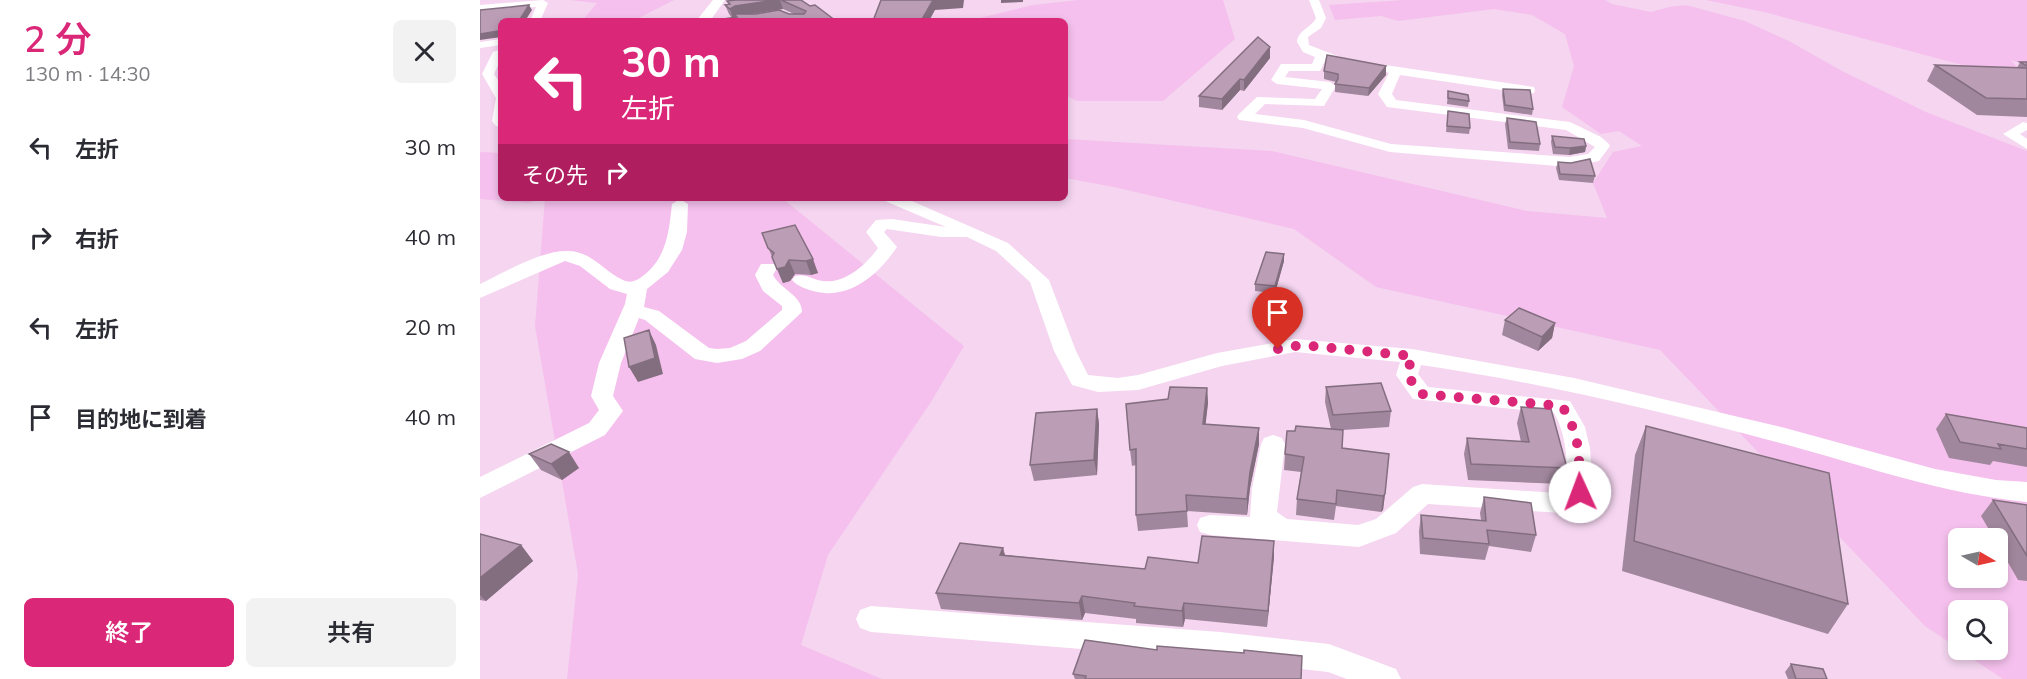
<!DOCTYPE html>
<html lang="ja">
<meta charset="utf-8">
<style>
:root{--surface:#fff;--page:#f2f2f3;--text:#2b2b33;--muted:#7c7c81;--accent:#db2777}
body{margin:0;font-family:Mulish,"Noto Sans JP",sans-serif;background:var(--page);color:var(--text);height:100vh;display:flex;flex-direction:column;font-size:22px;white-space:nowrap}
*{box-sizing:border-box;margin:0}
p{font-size:20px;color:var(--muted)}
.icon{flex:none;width:33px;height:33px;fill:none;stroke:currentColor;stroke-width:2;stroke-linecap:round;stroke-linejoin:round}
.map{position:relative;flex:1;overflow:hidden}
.side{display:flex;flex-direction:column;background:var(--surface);width:480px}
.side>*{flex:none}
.top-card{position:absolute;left:18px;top:18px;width:570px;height:183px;border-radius:9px;box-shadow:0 3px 9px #0003;background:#db2777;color:#fff;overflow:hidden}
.needle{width:39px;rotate:99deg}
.controls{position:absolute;left:1468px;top:528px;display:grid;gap:12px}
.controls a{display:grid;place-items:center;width:60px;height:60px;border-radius:9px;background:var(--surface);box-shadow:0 3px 9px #0003;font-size:30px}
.pin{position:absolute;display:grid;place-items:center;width:51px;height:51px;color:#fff;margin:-62px -26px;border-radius:50% 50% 50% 0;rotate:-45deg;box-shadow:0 0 6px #0007}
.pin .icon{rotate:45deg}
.me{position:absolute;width:66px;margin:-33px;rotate:358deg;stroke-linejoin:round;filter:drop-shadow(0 0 4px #0008)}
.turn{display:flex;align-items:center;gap:21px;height:126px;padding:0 24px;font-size:27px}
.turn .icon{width:78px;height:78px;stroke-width:2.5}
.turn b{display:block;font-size:42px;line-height:51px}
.then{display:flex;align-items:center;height:57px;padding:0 24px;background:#0003;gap:12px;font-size:22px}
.round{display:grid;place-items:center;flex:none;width:63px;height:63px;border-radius:9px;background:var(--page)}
.head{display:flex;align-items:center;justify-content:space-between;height:102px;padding:0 24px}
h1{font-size:36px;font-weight:600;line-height:45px;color:var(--accent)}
.primary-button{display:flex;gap:12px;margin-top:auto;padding:12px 24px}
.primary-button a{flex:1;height:69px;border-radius:9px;background:var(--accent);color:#fff;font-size:24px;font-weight:600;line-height:69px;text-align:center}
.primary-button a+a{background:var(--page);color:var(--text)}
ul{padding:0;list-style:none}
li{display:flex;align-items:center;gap:18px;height:90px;padding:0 24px}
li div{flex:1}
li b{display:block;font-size:22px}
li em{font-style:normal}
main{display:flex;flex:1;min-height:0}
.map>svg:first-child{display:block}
.green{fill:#f5c0ed;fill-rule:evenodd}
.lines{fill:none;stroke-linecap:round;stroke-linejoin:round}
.minor{fill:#fff;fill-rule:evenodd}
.tertiary{fill:#fff;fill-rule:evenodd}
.wall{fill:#a1879d;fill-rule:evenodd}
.shaded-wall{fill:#836e7f}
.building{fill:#bb9db6;stroke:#836e7f;stroke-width:1.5}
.route{stroke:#db2777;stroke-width:10;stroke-dasharray:0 18}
</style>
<main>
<section class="side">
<div class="head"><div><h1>2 分</h1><p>130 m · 14:30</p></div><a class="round"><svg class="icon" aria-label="close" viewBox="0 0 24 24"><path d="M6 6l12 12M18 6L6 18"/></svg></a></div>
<ul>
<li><svg class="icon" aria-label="left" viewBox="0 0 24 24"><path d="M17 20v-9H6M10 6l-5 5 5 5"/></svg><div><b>左折</b></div><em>30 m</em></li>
<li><svg class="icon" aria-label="right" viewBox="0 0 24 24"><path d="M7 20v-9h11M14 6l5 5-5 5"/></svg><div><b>右折</b></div><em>40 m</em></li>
<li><svg class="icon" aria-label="left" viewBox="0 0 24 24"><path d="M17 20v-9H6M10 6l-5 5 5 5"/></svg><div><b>左折</b></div><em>20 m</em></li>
<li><svg class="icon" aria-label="arrive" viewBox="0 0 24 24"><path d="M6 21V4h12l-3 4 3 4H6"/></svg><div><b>目的地に到着</b></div><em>40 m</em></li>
</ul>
<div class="primary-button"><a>終了</a><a>共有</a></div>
</section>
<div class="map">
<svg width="1547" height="679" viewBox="0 0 1547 679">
<rect width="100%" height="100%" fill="#f5d5f0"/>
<path class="green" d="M89 0H194L153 21H102L117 3Z
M598 0H743L755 39 683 101H597L585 95V21H487L553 5Z
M924 0H1125L1132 4 1171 12 1189 7 1206 5 1265 21 1309 41 1362 71 1446 112 1547 151V679H1523L1479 650H1518V610H1479V649L1445 626 1180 350 896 287 814 229 634 187 585 178V139L792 151 1047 211 1127 218 1113 183 1133 152 1162 146 1139 131 1121 134 1082 107 1094 66 1085 34 1052 15 1014 9 918 21 901 16 855 20 849 5ZM1479 538H1518V578H1479Z
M1226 0H1547V66L1531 60 1544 75H1501L1486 66 1284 12Z
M0 152 21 153V198H64L48 203 0 199Z
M65 198H302L484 346 451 402 348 555 321 645 402 679H87L98 574 55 326Z"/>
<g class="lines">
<path class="minor" d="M63 0 68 3 60 21H50L56 7 0 11V5Z
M829 0H839L846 18 841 28 828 37 829 45 860 57 854 61 846 59 840 71H809L805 77 850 82 856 86 844 106 785 104 775 114 824 120 911 144 1089 157 1108 154 1115 147 1086 130 907 107 898 94 909 73 899 69 905 65 1054 87 1055 90 1054 93 1049 94 920 75 912 94 916 100 1090 122 1121 137 1128 143 1130 146 1119 161 1089 167 910 152 823 128 759 120 757 117 759 114 777 97 835 99 842 89 797 84 791 80 801 64H832L835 57 823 52 817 42C818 30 831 28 836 18Z
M21 39V45L0 48V42Z
M21 49V59L14 74 21 85V127L16 126 12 121 16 98 2 74 13 52Z
M1543 122 1547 123V130L1540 134 1547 139V149L1523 134Z
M403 198H425L528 243 569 280 596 351 608 375 638 378 658 375 737 353 815 339 932 349 1094 378 1305 428 1455 469 1516 480 1547 482V502C1463 494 1385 466 1304 444 1184 412 1064 383 941 365L938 374 948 387 1090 401 1105 427 1110 448 1113 492 1109 499 1081 513 948 504 916 533 879 547 730 535 720 532 717 525 720 518 730 515 770 517 772 488 781 444 784 438 793 435 802 438 805 444 797 512 807 519 878 525 896 519 933 487 942 484 1077 493 1087 487C1087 462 1087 436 1074 413L933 399 916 375 920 362 815 352 742 366 658 390 618 392 592 385 574 351 550 282 516 251 487 237H461L407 229 404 232 417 247C399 274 369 301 333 291 326 289 317 286 312 280L315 276C326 273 332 280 343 281 365 284 387 264 398 248L386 232 396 220 412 219 466 227 405 201Z
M200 199 208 204 207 232 202 250 188 272 167 289 164 307 179 311 229 348 237 349 250 348 266 341 302 310V306L283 291 275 275 281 264H295L297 268 293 275C301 290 322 295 322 312L280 351 262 359 237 363 215 359 165 320 159 318 141 363 133 396 143 411 125 435 0 498V477L109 423 119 410 111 396 119 363 145 304 147 294 130 289 100 266 85 261 0 298V284C23 273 60 251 86 251 111 250 123 271 143 280 151 284 158 280 164 275 187 257 189 231 192 204Z
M391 606 740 632 849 644 916 669 921 679H867L848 672 740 660 391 632 380 628 376 619 380 610Z"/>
<path class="tertiary" d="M233 0H245L230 21H216Z"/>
</g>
<path class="wall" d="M256 0H321L356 21H244L243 19 252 18 249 14 245 5 248 4 247 1ZM303 9 314 14H272Z
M790 58 764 91 760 90 742 110 719 107V96Z
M1540 62H1547V117L1497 115 1447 81 1455 65 1537 68Z
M906 66V75L888 96 855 92V84L856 82 844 79V71Z
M1023 89 1053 109 1052 115 1024 111 1022 95Z
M968 91 989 101 988 107 967 104Z
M968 111 990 128 989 134 966 132Z
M1027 118 1060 144 1059 151 1028 149 1025 124Z
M1072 136 1106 146 1105 152 1089 155 1073 154 1071 142Z
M1078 162 1115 176 1113 183 1079 180 1076 168Z
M315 225 338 273 331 275 315 274 310 281 303 283 282 233Z
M804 254V261L795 293 775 291V284Z
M1025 320 1075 323 1072 338 1058 351 1022 335Z
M846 387 911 411 909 427 863 430 862 448 905 494 903 510 901 512 856 506 854 520 816 515 817 499 821 472 804 470 805 454 815 431 851 429 845 402Z
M727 388 728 403 725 424 779 428V444L770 488 767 515 707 511 708 527 658 531 656 515V465L652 466 650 450 688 399Z
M1041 407 1087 468 1082 484 988 480 984 454 987 438 1041 442 1037 423Z
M617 409 619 424 617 475 554 481 550 465Z
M1466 414 1547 428V467L1513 461 1510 465 1469 458 1456 429Z
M1166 426 1368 604 1348 634 1142 571 1155 455Z
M49 454 99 468 82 480 61 470Z
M1004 497 1056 535 1051 552 1009 546 1005 560 940 554 939 531 941 515 1001 520 1000 513Z
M1513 500 1547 505V581L1538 580 1518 545V538H1514L1501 516Z
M0 534 41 545 53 561 6 601 0 600Z
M523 548 525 555 665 569 718 563 794 557 787 627 705 619 703 627 656 623V619L605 613 602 620 461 609 456 593Z
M1311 664 1347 679H1308L1305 672Z
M593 674 821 679H595Z"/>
<path class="shaded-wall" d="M296 0H300L303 9 259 16 254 14 255 18 253 19 250 9 255 6Z
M453 0H486H484L483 8 455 10 449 21H441Z
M521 0H543V2L521 3Z
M49 5 52 10 45 21H39Z
M18 31 21 37 0 40V34Z
M790 47V58L764 91V80Z
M906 66V75L888 96 889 88Z
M760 79V90L742 110V99Z
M1106 146 1105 152 1089 155 1090 148Z
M804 254V261L795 293V286Z
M333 259 338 273 331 275 326 261Z
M309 260 315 274 310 281 303 283 297 269Z
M1075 323 1072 338 1058 351 1062 337Z
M169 330 176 345 183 374 158 382 149 367Z
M727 388 728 403 724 439 723 424Z
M617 409 619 424 617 475 614 460Z
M779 428V444L770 488 767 515V499L770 472Z
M89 452 99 468 82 480 71 464Z
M905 494 903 510 901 512 903 496Z
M794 541V557L787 627 788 611Z
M41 545 53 561 6 601 0 595V578Z
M523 548 527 564 520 555Z
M602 596 605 613 602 620 599 603Z
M704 603 705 619 703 627 702 611Z"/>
<path class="building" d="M256 0H296L255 6 250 9 245 5 250 4 247 1Z
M301 0H321L330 6 335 5 356 21H245L243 19 257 17 254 14H276L299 10 309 14H324L326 11Z
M401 0H458H453L441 21H393Z
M49 5 39 21H21V34L18 31 0 34V10Z
M778 37 790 47 764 80 760 79 742 99 719 96Z
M847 55 906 66 889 88 855 84 858 79V74L844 71Z
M1540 62H1547V66Z
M1455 65 1547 68V99L1506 98Z
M1023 89 1050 90 1053 109 1025 105Z
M968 91 988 95 989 101 968 98Z
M968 111 989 114 990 128 967 126Z
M1027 118 1056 122 1060 144 1030 142Z
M1072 136 1104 139 1106 146 1090 148 1075 147Z
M1110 159 1115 176 1080 174 1078 162 1091 163Z
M315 225 333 259 326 261 309 260 305 267 297 269 292 257 294 253 288 248 282 233Z
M786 252 804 254 795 286 775 284Z
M1039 308 1075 323 1062 337 1025 320Z
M169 330 175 358 149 367 144 338Z
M901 383 911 411 853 415 846 387Z
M690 387 727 388 723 424 779 428 770 472 767 499 706 495 707 511 656 515V449L650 450 646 404 688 399Z
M1041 407 1071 409 1087 468 991 464 987 438 1049 442Z
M617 409 614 460 550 465 556 413Z
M1466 414 1547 428V449L1518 444 1521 449 1480 442Z
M816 426 863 430 862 448 909 454 905 494 903 496 857 490 856 504 817 499 824 457 805 454 807 431H815Z
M1166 426 1349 473 1368 604 1154 541Z
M71 444 89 452 71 464 49 454Z
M1004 497 1051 503 1056 535 1007 530 1009 544 943 538 941 515 1006 521Z
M1513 500 1547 505V556Z
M0 534 41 545 0 578Z
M722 536 794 541 788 611 704 603 702 611 654 606 655 603 602 596 599 603 456 593 480 543 523 548 520 555 665 569 668 557 718 563Z
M605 640 677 650V646L764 653V650L822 656 821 679H605L606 676 593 674Z
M1311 664 1343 669 1347 679H1316Z"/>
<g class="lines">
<path class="route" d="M798 349 821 345 932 356 927 375 941 394 1082 406C1101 436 1099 458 1100 492"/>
</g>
</svg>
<div class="controls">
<a><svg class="needle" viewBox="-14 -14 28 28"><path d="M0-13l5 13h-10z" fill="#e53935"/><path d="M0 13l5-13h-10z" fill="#7c7c81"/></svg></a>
<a><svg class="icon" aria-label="search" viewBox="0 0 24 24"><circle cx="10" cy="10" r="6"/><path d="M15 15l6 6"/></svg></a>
</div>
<div class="pin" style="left:798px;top:349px;background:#d93025"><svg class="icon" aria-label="arrive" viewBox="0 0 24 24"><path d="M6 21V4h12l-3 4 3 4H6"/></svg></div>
<svg class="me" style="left:1100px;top:492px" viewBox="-20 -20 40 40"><circle r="19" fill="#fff"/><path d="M0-13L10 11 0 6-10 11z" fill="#db2777"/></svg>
<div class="top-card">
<div class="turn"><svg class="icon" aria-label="left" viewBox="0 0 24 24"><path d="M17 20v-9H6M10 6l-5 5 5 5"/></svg><div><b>30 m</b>左折</div></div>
<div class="then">その先<svg class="icon" aria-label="right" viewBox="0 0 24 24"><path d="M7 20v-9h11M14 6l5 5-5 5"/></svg></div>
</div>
</div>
</main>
